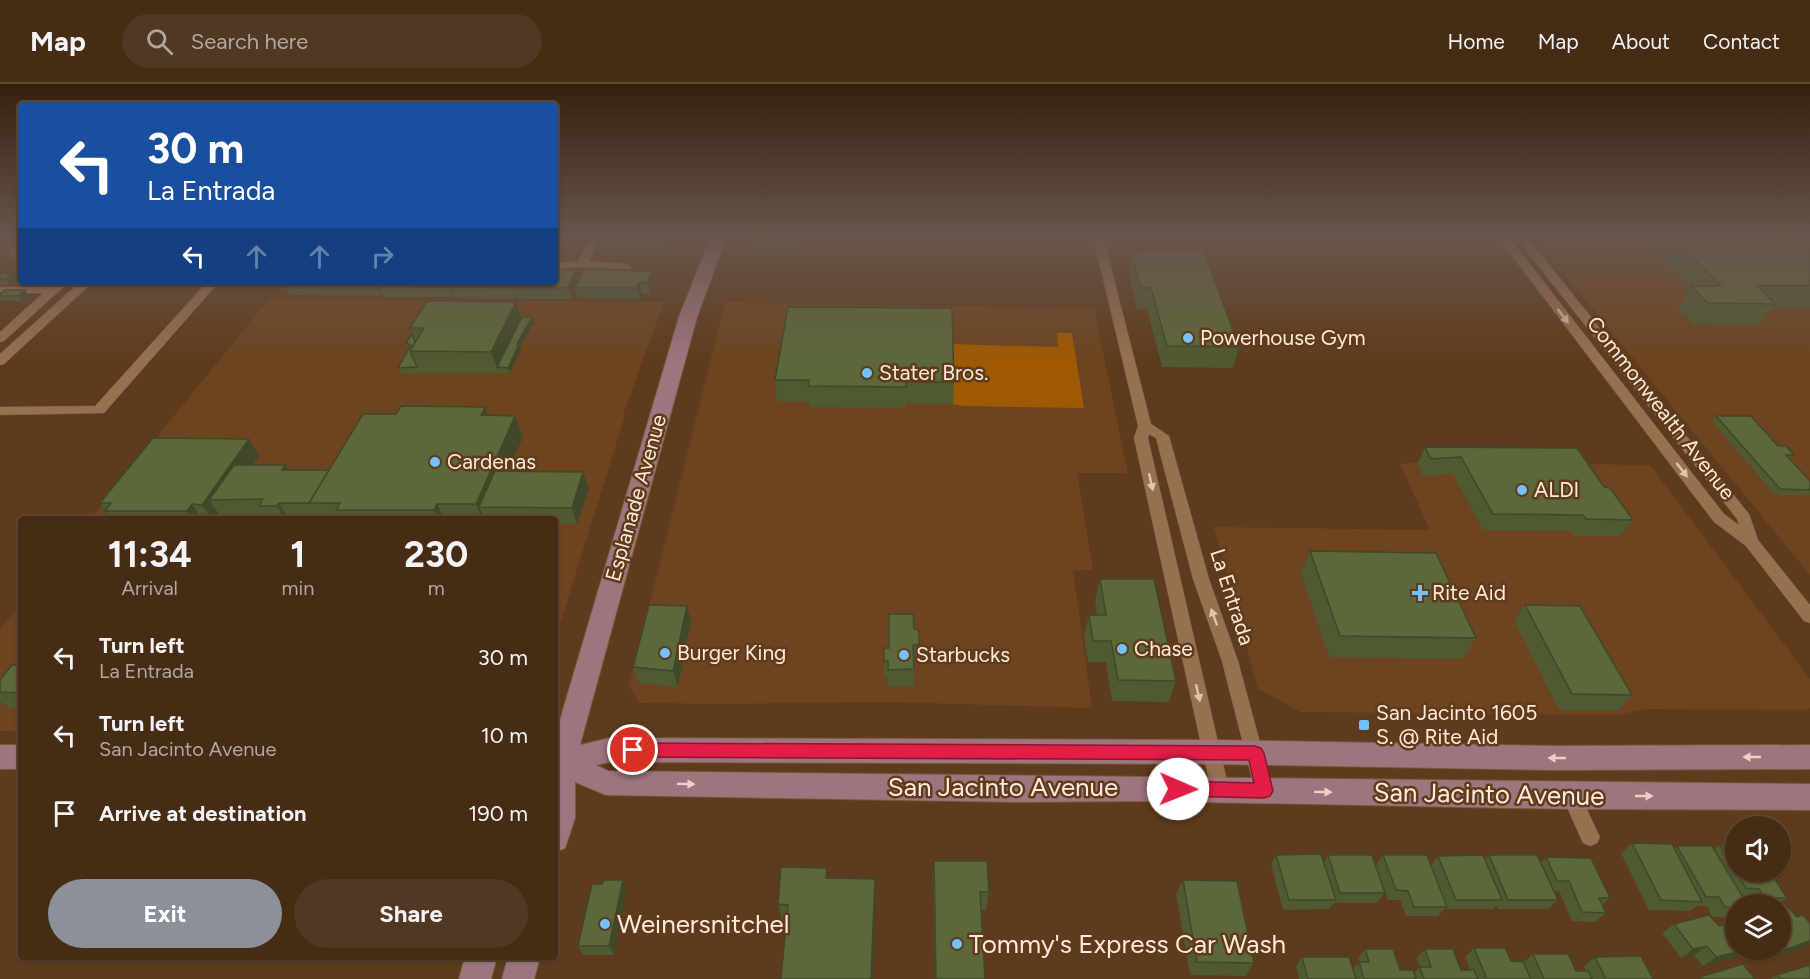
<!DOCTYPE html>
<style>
:root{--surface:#462c15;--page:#503822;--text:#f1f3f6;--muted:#b0a7a0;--line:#5e4834;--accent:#8c9099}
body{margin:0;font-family:Figtree,sans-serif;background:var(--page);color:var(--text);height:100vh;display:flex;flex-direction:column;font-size:22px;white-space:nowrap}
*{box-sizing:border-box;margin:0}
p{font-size:20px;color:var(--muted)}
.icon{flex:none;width:33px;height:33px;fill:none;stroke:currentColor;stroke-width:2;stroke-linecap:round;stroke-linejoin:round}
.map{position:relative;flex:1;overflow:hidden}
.drawer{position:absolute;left:18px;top:432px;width:540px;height:444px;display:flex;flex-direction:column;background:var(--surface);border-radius:6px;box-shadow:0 2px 4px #0004,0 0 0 2px var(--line)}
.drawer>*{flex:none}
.hud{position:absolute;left:18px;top:18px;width:540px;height:183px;border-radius:6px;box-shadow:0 2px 4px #0004,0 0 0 2px var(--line);background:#1a4fa0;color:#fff;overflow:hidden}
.tools{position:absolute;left:1725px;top:732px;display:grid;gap:12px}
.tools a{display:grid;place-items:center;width:66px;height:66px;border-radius:50%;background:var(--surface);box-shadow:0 2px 4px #0004,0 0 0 2px var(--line);font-size:30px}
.pin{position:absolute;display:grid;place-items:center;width:51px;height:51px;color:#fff;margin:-26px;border:3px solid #fff;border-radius:50%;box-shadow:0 2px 6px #0007}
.me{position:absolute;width:66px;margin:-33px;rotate:91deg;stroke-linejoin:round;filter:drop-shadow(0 0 4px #0008)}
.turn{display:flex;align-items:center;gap:21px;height:126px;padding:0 30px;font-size:27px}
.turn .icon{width:78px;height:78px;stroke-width:2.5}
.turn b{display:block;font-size:42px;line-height:51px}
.lanes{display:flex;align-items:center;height:57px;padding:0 30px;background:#0003;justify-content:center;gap:30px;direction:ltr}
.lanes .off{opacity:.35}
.eta{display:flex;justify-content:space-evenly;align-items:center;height:102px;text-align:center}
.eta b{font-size:36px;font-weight:700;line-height:42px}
.cta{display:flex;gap:12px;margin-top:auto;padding:12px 30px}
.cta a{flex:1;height:69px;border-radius:36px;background:var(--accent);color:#fff;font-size:24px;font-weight:700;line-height:69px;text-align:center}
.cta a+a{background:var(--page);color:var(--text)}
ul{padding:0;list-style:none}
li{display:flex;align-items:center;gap:18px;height:78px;padding:0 30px}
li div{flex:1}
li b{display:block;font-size:22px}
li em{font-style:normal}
header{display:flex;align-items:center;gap:36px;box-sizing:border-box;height:84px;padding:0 30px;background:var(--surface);border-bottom:2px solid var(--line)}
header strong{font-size:28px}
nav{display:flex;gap:33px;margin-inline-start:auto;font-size:21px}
.search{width:420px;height:54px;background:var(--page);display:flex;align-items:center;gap:15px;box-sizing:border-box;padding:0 21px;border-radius:33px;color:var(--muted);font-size:22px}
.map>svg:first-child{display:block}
.built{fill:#6d441f}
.green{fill:#a05903}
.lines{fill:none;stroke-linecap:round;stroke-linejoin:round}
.street-casing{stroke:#77593c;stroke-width:1}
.secondary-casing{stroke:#77593c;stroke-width:2}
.street{fill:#977050;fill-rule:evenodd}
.secondary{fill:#9d757e;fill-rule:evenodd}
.wall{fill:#4f5932}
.shaded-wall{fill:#404829}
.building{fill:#5c673a;stroke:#404829;stroke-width:1.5}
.oneway{fill:#dfc4ae}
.oneway2{fill:#ebd1c5}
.route{fill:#e11d48;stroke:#92132f;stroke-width:1.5}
.poi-dot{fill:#73c1f6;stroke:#5e3b1c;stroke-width:2}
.labels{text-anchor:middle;stroke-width:5;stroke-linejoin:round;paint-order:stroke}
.poi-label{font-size:21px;fill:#fee8d7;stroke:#5e3b1c;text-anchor:start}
.street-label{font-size:21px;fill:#fee8d7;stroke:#5e3b1c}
.near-street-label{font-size:26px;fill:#fee8d7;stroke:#5e3b1c}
.near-poi-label{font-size:26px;fill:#fee8d7;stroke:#5e3b1c;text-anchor:start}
</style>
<header>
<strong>Map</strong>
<div class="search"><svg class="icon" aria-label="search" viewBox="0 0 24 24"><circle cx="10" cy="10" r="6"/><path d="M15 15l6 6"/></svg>Search here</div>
<nav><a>Home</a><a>Map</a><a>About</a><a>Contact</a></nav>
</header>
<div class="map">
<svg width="1810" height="895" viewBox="0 0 1810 895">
<rect width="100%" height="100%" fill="#5e3b1c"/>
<path class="built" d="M1533 152H1810V491Z
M269 215 664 218 623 331 625 332 555 556V435H90Z
M725 218 1094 225 1128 389H1077L1093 486H1073L1092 624 884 618 721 620 639 619 629 602Z
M1418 378 1650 381 1810 595V624L1804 626 1647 625 1617 631 1301 628 1258 605 1214 443 1430 446 1400 380Z
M21 519V647H0V545Z"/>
<path class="green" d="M1057 249H1072L1084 324 961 322 953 320 951 260 1058 263Z"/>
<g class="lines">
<defs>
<path id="street" d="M591 152H601L589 177 626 180 632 183 630 185 583 183 555 185V179L578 177Z
M1093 152H1103L1151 340 1169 352 1209 495 1238 577 1273 707 1271 713 1264 715 1257 713 1255 707 1222 577 1193 495 1156 354 1149 350 1148 354 1229 706 1227 712 1220 714 1213 712 1211 706 1134 354 1138 342Z
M1497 152H1508L1724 430 1739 441 1737 435 1515 152H1526L1749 430 1758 456 1810 521V539L1804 537 1746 462 1714 438Z
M56 198H69L4 257 0 258V248L43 209H0V203H51Z
M80 198H93L4 280 0 281V270Z
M207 198H219L104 329 0 331V323L95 322Z
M1571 704 1578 706 1597 747 1600 753 1597 759 1590 762 1583 759 1562 712 1564 706Z"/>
<path id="secondary" d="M711 152H727L697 233 580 661 610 654 1212 656 1558 662 1810 661V685L1558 686 1212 680 610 678 596 681 608 687 1810 700V726L1571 725 1145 717 1021 718 606 711 575 698V734L565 764 555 768V653L679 233Z
M0 661H21V685H0Z
M465 873H497L491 895H459Z
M508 873H540L534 895H502Z"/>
</defs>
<use href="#street" class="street-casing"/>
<use href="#secondary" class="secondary-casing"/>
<use href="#street" class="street"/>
<use href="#secondary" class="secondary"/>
</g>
<path class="wall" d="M555 152H573L572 153H565L566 157 559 172H555Z
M600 152H670L671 155 666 171 599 170 597 160Z
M752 152H807L803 173 753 172 751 157Z
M1639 152H1810V223H1773L1760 241 1694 240 1678 223 1690 205Z
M1132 170 1239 263 1233 284 1162 283 1147 225H1137L1129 191Z
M576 186 579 195 652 187 654 197 650 210H642L640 215 578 214 575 205 571 215 456 214 454 211 453 213H383L381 209 380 212 289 211 284 200Z
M0 189 16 195 9 201H0Z
M21 191V198H42L39 201 19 202 15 196Z
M0 210 29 211 22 217H2L0 215Z
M516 218 522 233H532L534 239 520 263 521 266 510 289H419L401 290 398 284 409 265 406 259 412 250 410 244Z
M775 296 954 298 953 320 906 319V324L810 323V318L777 317Z
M485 323 488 331 515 332 523 353 508 387 589 405 577 440H555V435H267L265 432 221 433 219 430 215 435H112L100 419 259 372 253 381 288 386H329L396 330Z
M1716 332 1778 362 1794 371 1790 375 1810 397V411H1775L1712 337Z
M1425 363 1604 403 1633 436 1620 452H1574L1571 447 1483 446 1453 390 1423 392 1417 380Z
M1310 467 1476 554 1462 575 1329 573 1301 489Z
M1100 495 1176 597 1169 618 1112 617 1106 578H1088L1084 552 1089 531H1097L1095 516Z
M1525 521 1632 611 1618 627 1559 626 1514 537Z
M687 522 691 538 678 603 639 599 633 583Z
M914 545 919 561V577H914V602H888V593H884V564H889Z
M21 581V624H9L0 617V596Z
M1632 759 1674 765 1677 762 1714 765 1720 761 1787 814 1777 820H1750L1746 814H1743L1736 820V833H1712L1707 822H1696L1690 827 1649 826 1621 769Z
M1276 771 1324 778 1328 771 1385 809 1377 819H1334L1329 825 1283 826 1271 780Z
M1383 771 1431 781 1438 772 1485 775 1489 771 1541 779 1546 773 1610 814 1602 821 1606 829 1595 838 1572 837 1559 807H1554L1558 816 1548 825H1498L1497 821 1493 825H1447L1446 823 1438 832H1406L1400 816H1388L1376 781Z
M934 777 989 808 986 826H981L985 895H935L933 796Z
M828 794 875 795 876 813 787 838H782L778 820Z
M623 796 627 806 614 871H583L578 862 602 800Z
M1183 796 1254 879 1246 892 1190 891 1176 810Z
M1797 833 1810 839V860L1803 864 1761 878 1751 866H1780Z
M1674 840 1734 874 1703 882 1694 871 1681 874 1662 849Z
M1474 864 1511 877 1524 878 1533 870 1576 887H1586L1584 882 1595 873 1653 895H1299L1296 882 1302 873 1353 885 1359 878 1358 874 1365 865 1400 886 1414 889 1420 883 1416 874 1425 865 1461 886H1470L1465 873Z
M1777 891 1810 895H1771Z"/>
<path class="shaded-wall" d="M561 152H565L566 157 559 172 556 162Z
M666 152H670L671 155 666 171 664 160Z
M803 152H807L803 173 802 157Z
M21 176V188L14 179Z
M576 186 579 196 571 215 568 204Z
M652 187 654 197 650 210 647 199Z
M12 189 16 195 9 201 5 195Z
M377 198H389L378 202 381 209 380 212 375 201Z
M452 198H462L452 203 454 211 453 213 449 203Z
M639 199 642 210 640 215 637 204Z
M25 206 29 211 22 217 18 212Z
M516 218 523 239 497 283 491 268Z
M532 233 534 239 520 263 521 266 510 289 508 284 517 260Z
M485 323 493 345 481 331Z
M515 332 523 353 493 423H479L484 435H482L476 420Z
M249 355 259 372 229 416H209L219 430 215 435H212L202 421Z
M285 381 295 398 282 386Z
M583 388 589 405 577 440 572 424Z
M279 419 288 435H285L277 422Z
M192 420 202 435H192L187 427Z
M437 420 444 435H438L434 426Z
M687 522 691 538 678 603 673 587Z
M875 795 876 813 873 895H871Z
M623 796 627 806 614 871 609 862Z
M1810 857V860L1803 864 1761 878 1775 869Z
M1707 862 1694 871 1681 874 1693 865Z
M1746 866 1734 874 1703 882 1716 873Z"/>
<path class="building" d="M555 152H561L556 162H555Z
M600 152H666L664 160H597Z
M752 152H803L802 157H751Z
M1671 152H1810V202H1757L1775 220 1708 219 1691 202H1721Z
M21 160V176L14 179 5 165Z
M1137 167H1204L1239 263 1167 262 1151 204H1141L1132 170Z
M555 185 576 186 568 204 452 203 455 198H555Z
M583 185 652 187 647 199H639L637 204H575Z
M0 189H12L5 195H0Z
M21 191V196H15Z
M286 198H377L375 201 284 200Z
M381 198H452L449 203 378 202Z
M5 206H25L18 212H0V210Z
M427 217 516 218 491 268 410 267 424 244H410Z
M788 223 952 224 954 298H906V303L808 302 809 296H775Z
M522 233H532L517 260H519L508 284 497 283Z
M412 250 415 258 410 267 417 283 398 284 411 261 406 259Z
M401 322 485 323 481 331 515 332 476 420H437L434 426H336L340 419H309L363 330H396Z
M1716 332H1751L1778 362H1786L1794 371H1786L1810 397V406L1780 405Z
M153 354 249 355 202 421 192 420 187 427H105L111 419H100Z
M1425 363 1577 364 1604 403 1610 404 1633 436 1586 435 1583 431 1493 430 1461 373 1431 375Z
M234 381H285L282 386H329L309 419H279L277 422H259L263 415 209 416Z
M495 387 583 388 572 424 479 423Z
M1310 467 1436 469 1476 554 1340 552Z
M1100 495H1154L1176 597 1118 596 1111 557H1093L1089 531H1106Z
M649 521 687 522 673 587 633 583Z
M1525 521 1580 522 1632 611 1572 610Z
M889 530H913L914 545 919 546V561H913L914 585 888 586V577H884V564H889Z
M12 581H21V609L0 608V596Z
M1632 759 1672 760 1702 818 1661 816Z
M1720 761H1736V787Z
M1677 762H1712L1747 820H1736V823H1725L1719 813H1706Z
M1321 770 1336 816H1289L1276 771Z
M1328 771H1372L1385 809H1340Z
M1383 771H1427L1447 823H1414L1408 807 1396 806Z
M1483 771 1502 816H1456L1438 772Z
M1489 771H1537L1558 816H1508Z
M1546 773 1591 774 1610 814H1599L1606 829 1582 828 1569 797H1557Z
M934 777H987L989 808H980L985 895H936Z
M781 783 827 784 826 794 875 795 871 895H781L788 821 778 820Z
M1736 788H1770L1787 814H1765L1759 805 1746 804Z
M604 796H623L609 862H578L592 800H602Z
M1183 796 1237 797 1254 879 1197 878Z
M1786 821 1797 833 1803 831 1810 839V857L1775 869 1772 866H1780V822Z
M1709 831 1719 842 1736 838V866H1745L1716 873 1707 862 1693 865 1674 840Z
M1474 864H1505L1511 877 1523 878 1531 895H1487Z
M1365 865H1393L1400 886H1413L1416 895H1364L1359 878H1369Z
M1425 865H1453L1461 886H1474L1478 895H1424L1420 883H1431Z
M1533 870H1568L1576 887H1588L1592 895H1544Z
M1641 872 1653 895H1606L1595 873Z
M1302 873H1349L1356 895H1308Z
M1743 880 1755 895H1702L1700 893Z
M1810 881V895H1781L1777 891Z"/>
<defs><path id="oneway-solid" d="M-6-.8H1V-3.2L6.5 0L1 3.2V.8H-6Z" transform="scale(1.5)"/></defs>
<g class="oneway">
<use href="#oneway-solid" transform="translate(1563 232) rotate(53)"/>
<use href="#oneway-solid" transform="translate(1682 386) rotate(52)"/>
<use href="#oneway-solid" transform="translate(1151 398) rotate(77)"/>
<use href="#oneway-solid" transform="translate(1214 533) rotate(-110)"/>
<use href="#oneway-solid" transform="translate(1198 609) rotate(77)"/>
</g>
<g class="oneway2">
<use href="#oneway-solid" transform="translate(1752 673) rotate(180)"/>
<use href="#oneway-solid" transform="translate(1557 674) rotate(-180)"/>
<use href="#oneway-solid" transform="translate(686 700) rotate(1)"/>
<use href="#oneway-solid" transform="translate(1323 708) rotate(1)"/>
<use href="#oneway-solid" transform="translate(1644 712)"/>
</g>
<linearGradient id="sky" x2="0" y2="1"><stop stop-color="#34200f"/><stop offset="0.55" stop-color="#68554b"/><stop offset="1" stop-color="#68554b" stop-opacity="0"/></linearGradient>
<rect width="1810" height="277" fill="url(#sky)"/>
<path class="route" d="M633 659 1255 662 1261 664 1264 669 1273 707 1270 712 1264 714 1178 712 1171 710 1169 705 1171 699 1178 697 1254 699 1249 676 633 673 627 671 624 666 627 661Z"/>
<g class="poi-dot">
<circle cx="1188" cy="254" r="6"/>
<circle cx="867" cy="289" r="6"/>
<circle cx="435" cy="378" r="6"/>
<circle cx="1522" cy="406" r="6"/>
<path d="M1417 500h6v6h6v6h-6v6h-6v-6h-6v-6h6z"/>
<circle cx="1122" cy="565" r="6"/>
<circle cx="665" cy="569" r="6"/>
<circle cx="904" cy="571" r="6"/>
<rect x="1358" y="635" width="12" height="12" rx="3"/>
<circle cx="605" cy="840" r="6"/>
<circle cx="957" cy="860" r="6"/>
</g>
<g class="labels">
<g class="poi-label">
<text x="1200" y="261">Powerhouse Gym</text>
<text x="879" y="296">Stater Bros.</text>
<text x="447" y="385">Cardenas</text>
<text x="1534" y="413">ALDI</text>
<text x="1432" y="516">Rite Aid</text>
<text x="1134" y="572">Chase</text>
<text x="677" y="576">Burger King</text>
<text x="916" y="578">Starbucks</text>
<text x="1376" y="636">San Jacinto 1605<tspan x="1376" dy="24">S. @ Rite Aid</tspan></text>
</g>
<g class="street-label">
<text transform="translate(1661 324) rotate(52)" y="7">Commonwealth Avenue</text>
<text transform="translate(636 414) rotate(-74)" y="7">Esplanade Avenue</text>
<text transform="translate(1232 513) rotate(72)" y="7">La Entrada</text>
</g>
<g class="near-street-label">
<text x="1003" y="712">San Jacinto Avenue</text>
<text transform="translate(1489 710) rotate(1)" y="9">San Jacinto Avenue</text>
</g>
<g class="near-poi-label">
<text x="617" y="849">Weinersnitchel</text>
<text x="969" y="869">Tommy's Express Car Wash</text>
</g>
</g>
</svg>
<div class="tools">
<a><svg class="icon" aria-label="sound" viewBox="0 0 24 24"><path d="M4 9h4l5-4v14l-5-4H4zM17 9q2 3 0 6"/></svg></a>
<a><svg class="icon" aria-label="layers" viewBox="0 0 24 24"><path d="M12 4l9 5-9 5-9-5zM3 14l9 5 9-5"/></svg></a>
</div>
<div class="pin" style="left:633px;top:666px;background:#d93025"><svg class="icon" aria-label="arrive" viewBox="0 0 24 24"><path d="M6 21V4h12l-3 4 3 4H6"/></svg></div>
<svg class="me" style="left:1178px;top:705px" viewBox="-20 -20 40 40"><circle r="19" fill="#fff"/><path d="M0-13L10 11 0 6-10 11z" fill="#e11d48"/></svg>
<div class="hud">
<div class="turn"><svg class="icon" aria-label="left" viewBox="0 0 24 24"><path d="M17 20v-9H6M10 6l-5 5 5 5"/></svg><div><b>30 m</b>La Entrada</div></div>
<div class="lanes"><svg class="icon" aria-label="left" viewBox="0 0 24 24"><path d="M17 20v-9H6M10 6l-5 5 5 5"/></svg><svg class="icon off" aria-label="ahead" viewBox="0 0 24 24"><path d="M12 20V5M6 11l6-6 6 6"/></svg><svg class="icon off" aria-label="ahead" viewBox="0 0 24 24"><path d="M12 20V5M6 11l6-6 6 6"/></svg><svg class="icon off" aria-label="right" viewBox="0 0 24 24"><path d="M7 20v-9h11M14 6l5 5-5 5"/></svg></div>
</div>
<section class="drawer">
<div class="eta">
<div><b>11:34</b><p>Arrival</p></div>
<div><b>1</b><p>min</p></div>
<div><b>230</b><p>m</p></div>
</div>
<ul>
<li><svg class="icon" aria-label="left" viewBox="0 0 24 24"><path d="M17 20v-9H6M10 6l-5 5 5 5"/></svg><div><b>Turn left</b><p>La Entrada</p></div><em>30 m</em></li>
<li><svg class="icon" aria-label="left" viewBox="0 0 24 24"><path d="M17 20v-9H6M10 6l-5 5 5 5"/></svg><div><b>Turn left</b><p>San Jacinto Avenue</p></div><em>10 m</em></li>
<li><svg class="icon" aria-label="arrive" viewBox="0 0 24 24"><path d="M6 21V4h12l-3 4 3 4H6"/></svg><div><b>Arrive at destination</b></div><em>190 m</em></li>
</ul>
<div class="cta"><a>Exit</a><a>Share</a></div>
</section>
</div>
